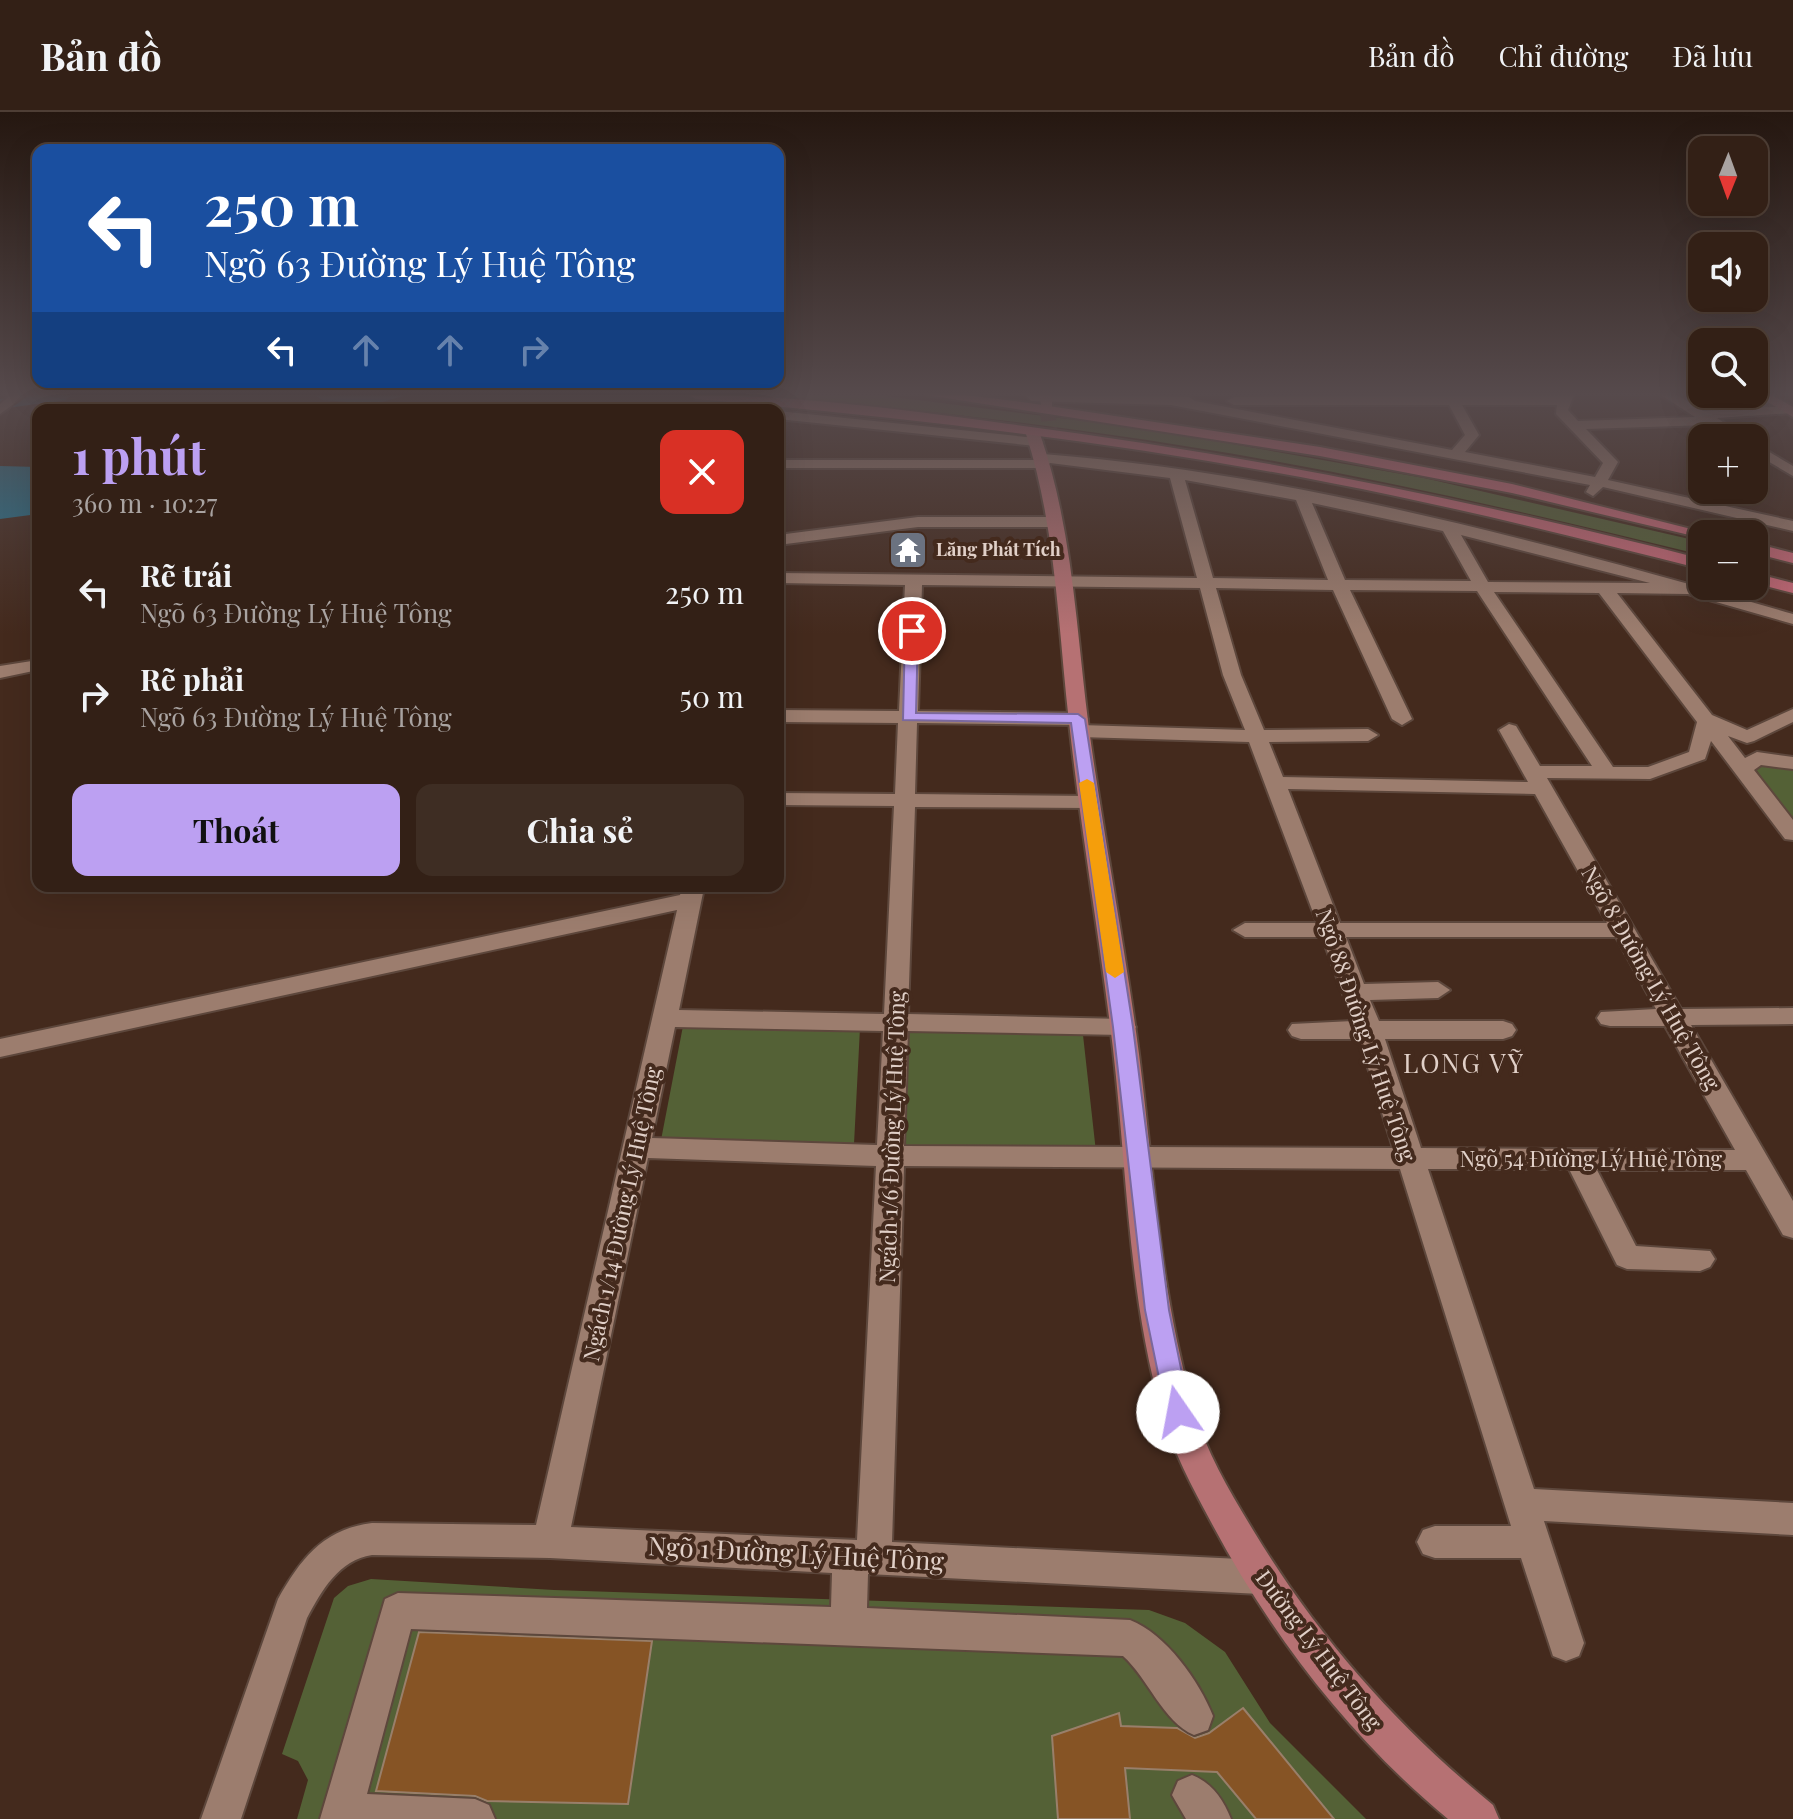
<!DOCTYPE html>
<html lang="vi">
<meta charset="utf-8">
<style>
:root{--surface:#332016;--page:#3e2d23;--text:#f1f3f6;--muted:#a9a3a1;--line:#4e3e35;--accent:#bca0f2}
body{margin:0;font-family:"Playfair Display",serif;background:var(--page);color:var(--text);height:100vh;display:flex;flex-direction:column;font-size:30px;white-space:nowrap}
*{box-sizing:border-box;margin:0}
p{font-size:26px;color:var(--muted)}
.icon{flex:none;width:44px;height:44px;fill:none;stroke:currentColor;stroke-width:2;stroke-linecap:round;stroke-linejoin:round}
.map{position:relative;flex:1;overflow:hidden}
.sheet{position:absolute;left:32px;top:292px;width:752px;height:488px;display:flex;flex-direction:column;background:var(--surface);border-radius:16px;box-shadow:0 8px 32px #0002,0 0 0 2px var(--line)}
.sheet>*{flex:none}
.banner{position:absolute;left:32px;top:32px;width:752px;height:244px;border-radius:16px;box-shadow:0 8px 32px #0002,0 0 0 2px var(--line);background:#1a4fa0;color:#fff;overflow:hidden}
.needle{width:52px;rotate:181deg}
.controls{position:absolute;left:1688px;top:24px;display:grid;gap:16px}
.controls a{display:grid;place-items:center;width:80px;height:80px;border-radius:16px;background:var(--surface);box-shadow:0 8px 32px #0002,0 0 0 2px var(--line);font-size:40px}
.pin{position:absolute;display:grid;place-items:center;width:68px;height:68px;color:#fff;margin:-34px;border:4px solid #fff;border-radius:50%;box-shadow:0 2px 8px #0007}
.me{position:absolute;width:88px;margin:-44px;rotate:348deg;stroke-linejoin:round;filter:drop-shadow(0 0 6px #0008)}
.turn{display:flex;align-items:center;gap:28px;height:168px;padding:0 40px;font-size:36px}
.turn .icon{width:104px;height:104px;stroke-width:2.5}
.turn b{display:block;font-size:56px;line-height:68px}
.lanes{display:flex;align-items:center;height:76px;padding:0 40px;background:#0003;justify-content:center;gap:40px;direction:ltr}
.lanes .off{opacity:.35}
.round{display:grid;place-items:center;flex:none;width:84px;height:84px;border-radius:16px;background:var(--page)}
.head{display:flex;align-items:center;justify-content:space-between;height:136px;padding:0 40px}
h1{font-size:48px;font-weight:700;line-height:60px;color:var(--accent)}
.button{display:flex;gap:16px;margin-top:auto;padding:16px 40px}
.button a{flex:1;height:92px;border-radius:16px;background:var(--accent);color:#111;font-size:32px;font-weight:700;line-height:92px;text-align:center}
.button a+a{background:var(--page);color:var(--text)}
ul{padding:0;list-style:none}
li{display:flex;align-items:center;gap:24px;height:104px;padding:0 40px}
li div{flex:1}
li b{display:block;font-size:30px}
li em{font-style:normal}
header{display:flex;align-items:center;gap:48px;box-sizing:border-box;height:112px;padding:0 40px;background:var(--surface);border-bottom:2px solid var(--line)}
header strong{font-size:38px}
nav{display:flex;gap:44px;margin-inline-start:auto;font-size:28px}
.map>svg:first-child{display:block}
.green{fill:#546136}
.water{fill:#227896}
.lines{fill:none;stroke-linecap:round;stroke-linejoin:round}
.canal{fill:#227896;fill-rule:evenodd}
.building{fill:#865425;stroke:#997f6a;stroke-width:2}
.major-tunnel{stroke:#5c4337;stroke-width:15;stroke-dasharray:15 7;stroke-linecap:butt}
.minor-casing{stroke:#5d473c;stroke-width:4}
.major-casing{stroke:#5d473c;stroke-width:4}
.highway-casing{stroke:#5d473c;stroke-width:4}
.minor{fill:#9c7d6e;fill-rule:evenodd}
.major{fill:#b67173;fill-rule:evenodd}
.highway{fill:#c86977;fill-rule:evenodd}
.route{fill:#bca0f2;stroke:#7a689d;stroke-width:2}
.slow{fill:#f59e0b}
.labels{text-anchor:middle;stroke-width:8;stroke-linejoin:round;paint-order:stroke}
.far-poi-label{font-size:18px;font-weight:bold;fill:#e1d0c8;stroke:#442a1d;text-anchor:start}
.street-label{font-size:22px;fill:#e1d0c8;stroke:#442a1d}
.quarter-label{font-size:26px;letter-spacing:2px;fill:#e1d0c8;stroke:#442a1d}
.near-street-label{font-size:26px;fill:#e1d0c8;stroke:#442a1d}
</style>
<header>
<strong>Bản đồ</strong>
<nav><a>Bản đồ</a><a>Chỉ đường</a><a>Đã lưu</a></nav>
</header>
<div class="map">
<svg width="1793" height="1707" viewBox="0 0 1793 1707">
<rect width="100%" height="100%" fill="#442a1d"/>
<path class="green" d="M769 283H878L1148 317 1424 366 1698 429 1702 430V443C1533 402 1363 362 1191 335 1051 312 910 297 769 283Z
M1759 649 1793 658V710L1755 656Z
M683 914 860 916 854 1032 661 1028Z
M905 920 1083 923 1096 1040 902 1036Z
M371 1467 554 1478 1149 1498 1185 1511 1225 1540 1270 1611 1366 1707H297L308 1668 298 1649 282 1642 334 1486 348 1474Z"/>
<path class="water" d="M0 354 38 355V402L0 407Z"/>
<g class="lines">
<path class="canal" d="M29 283H72L65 288 0 297V287Z
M315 283H407L375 292 322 288Z"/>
</g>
<path class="building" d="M419 1520 652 1529 628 1692 487 1689 475 1684 376 1679Z
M1243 1596 1334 1707H1256L1217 1660 1125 1656 1130 1707H1058L1052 1624 1119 1601 1121 1614 1177 1616 1195 1626 1209 1621Z"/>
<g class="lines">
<path class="major-tunnel" d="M1047 294 1050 323"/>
<defs>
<path id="minor" d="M11 283H26L0 302V292Z
M1026 283 1189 285 1195 289 1452 338 1465 323 1449 293H1234L1227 289 1234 285 1574 283 1568 298 1578 309 1695 305 1661 283H1677L1703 299 1787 294 1793 297 1792 301 1717 306 1746 326H1729L1708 313 1586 317 1618 350 1608 368 1793 409V419L1603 375 1593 384 1586 380 1590 373 1171 293 1031 289ZM1462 293H1557L1556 302 1603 351 1595 365 1465 340 1479 323Z
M778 299 1036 326 1043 330 1036 334 778 307Z
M1754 331 1793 354V364L1754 341Z
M1043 342C1293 361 1552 432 1793 502V512L1688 482 1617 481 1712 603 1747 618 1793 597V610L1754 629 1747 631 1728 624 1745 646 1757 640 1793 645V657L1761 653 1754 658 1793 708V728L1785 727 1711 629 1705 647 1650 667 1547 666 1681 897 1793 896V912L1691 913 1793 1089V1126L1783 1123 1746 1058H1597L1636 1134 1710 1139 1715 1147 1710 1155 1700 1159 1627 1157 1617 1153 1569 1057H1428L1534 1377 1793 1391V1423L1544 1409 1584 1531 1579 1544 1566 1549 1553 1544 1521 1446H1435L1423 1442 1417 1430 1423 1418 1435 1414H1511L1400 1057 904 1054 892 1430 1260 1448 1273 1453 1278 1465 1273 1477 1260 1482 868 1462 867 1496 1130 1508C1166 1522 1199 1569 1213 1604L1208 1618 1194 1623C1163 1610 1148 1566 1123 1544L411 1517 367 1682 475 1687 489 1693 495 1707H320L385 1487 398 1481 831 1495 832 1461 550 1446 372 1443C339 1448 322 1478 307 1506L241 1707H201L278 1487C301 1446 324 1417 372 1411L536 1413 677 798 0 945V927L680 783 683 774 704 776 679 898 884 902 894 694 778 693V681L895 682 898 611 778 610V598L899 599 905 473 778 471V461L1197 466 1170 366 1050 351 1044 356H778V348H1037ZM1185 368 1296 388 1328 468 1213 466ZM1312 391 1443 419 1471 469 1345 468ZM1461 423 1650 471 1488 470ZM922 473 1200 476 1223 563 1245 618 1080 613 1070 619 1080 625 1249 630 1317 811H1245L1233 818 1245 825H1322L1353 909 1292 912 1288 918 1292 924 1301 927H1359L1393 1036 904 1034 908 919 1123 923 1132 921 1136 915 1132 909 1123 907 908 902 915 695 1089 696 1099 690 1089 684 915 682 917 611 1078 613 1088 607 1078 601 918 599ZM1216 476 1333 478 1392 607 1402 613 1412 607 1350 478 1477 479 1592 654H1540L1516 614 1509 612 1499 618 1528 670 1283 665 1269 630 1368 629 1378 623 1368 617 1264 618 1241 563ZM1494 480 1599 481 1697 610 1689 640 1648 655H1613ZM1288 677 1535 682 1607 811H1340ZM1346 825H1616L1656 897 1601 900 1597 906 1601 912 1610 914H1665L1735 1038 1421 1036 1385 927H1503L1512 924 1516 918 1512 912 1503 909H1379L1370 888 1438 886 1450 878 1438 870 1364 872ZM675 915 883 919 877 1033 652 1026ZM648 1046 876 1054 857 1428 571 1415Z
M918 405H1054L1062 410 1054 415H918L778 433V423Z
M38 548V558L0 566V554Z
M1192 1663C1212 1671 1223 1687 1231 1707H1186L1172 1683 1178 1669Z"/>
<path id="major" d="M1039 283H1052V297H1042Z
M1756 283H1772L1793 295V305Z
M1033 318 1040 322C1073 417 1076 517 1089 617 1104 726 1125 834 1139 942 1154 1061 1160 1182 1194 1297 1206 1340 1230 1380 1253 1418 1317 1524 1397 1615 1493 1693L1499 1707H1448C1349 1625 1271 1523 1211 1410 1192 1375 1173 1339 1162 1301 1128 1183 1127 1058 1113 937 1100 828 1081 720 1069 610 1058 513 1056 416 1026 322Z"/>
<path id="highway" d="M690 283C796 283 903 298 1009 312 1243 342 1473 388 1702 447V457C1579 426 1456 395 1331 371 1121 330 909 306 696 287Z
M926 283H966L1029 291 1320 335 1512 372 1711 422H1702V426L1512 381 1320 344Z
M1754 431 1793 441V451L1754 441Z
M1754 461 1793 471V481L1754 471Z"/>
</defs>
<use href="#minor" class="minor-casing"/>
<use href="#major" class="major-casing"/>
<use href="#highway" class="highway-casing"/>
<use href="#minor" class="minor"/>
<use href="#major" class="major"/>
<use href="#highway" class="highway"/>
</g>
<linearGradient id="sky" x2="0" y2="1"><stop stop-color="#251710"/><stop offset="0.54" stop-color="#564a4c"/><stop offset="1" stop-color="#564a4c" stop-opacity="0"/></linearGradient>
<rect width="1793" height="522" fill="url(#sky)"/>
<path class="route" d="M912 515 918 519 916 601 1078 602 1085 607 1133 915 1169 1198 1190 1300 1187 1308 1178 1311 1169 1308 1166 1300 1145 1198 1113 915 1071 611 903 608 905 519Z"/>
<path class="slow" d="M1087 667 1094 671 1124 860 1115 866 1106 860 1079 671Z"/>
<defs>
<symbol id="temple-square" viewBox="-11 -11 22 22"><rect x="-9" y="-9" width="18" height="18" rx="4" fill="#6b7280" stroke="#442a1d"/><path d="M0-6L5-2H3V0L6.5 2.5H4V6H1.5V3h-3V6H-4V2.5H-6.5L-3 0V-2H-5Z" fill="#fff"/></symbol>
</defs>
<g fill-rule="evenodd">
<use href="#temple-square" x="886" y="416" width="44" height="44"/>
</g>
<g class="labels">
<g class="far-poi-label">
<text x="936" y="444">Lăng Phát Tích</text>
</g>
<g class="street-label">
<text transform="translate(1651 866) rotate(60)" y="8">Ngõ 8 Đường Lý Huệ Tông</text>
<text transform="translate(1366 923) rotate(71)" y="8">Ngõ 88 Đường Lý Huệ Tông</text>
<text transform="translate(892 1025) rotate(-88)" y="8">Ngách 1/6 Đường Lý Huệ Tông</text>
<text x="1591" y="1055">Ngõ 54 Đường Lý Huệ Tông</text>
<text transform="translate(622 1102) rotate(-78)" y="8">Ngách 1/14 Đường Lý Huệ Tông</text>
<text transform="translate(1319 1538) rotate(53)" y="8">Đường Lý Huệ Tông</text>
</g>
<g class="quarter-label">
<text x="1464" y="961">LONG VỸ</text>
</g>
<g class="near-street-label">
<text transform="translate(796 1442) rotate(3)" y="9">Ngõ 1 Đường Lý Huệ Tông</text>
</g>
</g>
</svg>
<div class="controls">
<a><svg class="needle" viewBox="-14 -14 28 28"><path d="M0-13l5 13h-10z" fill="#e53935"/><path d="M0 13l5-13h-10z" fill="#a9a3a1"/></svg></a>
<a><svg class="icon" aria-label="sound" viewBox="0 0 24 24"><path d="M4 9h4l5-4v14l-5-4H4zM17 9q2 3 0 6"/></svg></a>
<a><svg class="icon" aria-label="search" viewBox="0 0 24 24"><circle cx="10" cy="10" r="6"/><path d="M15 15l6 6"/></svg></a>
<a>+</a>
<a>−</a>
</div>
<div class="pin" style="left:912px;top:519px;background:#d93025"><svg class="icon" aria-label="arrive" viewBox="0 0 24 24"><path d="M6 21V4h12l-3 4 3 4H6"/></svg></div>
<svg class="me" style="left:1178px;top:1300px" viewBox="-20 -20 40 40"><circle r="19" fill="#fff"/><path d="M0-13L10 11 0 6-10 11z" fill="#bca0f2"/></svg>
<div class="banner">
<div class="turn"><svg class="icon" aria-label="left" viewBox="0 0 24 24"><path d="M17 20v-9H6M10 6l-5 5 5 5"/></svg><div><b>250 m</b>Ngõ 63 Đường Lý Huệ Tông</div></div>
<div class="lanes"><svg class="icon" aria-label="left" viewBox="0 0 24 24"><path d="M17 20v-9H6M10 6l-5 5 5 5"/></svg><svg class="icon off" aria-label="ahead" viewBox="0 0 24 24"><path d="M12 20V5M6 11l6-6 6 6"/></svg><svg class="icon off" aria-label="ahead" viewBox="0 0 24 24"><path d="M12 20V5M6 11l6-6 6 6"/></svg><svg class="icon off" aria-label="right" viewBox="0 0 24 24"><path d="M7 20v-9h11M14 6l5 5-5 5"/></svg></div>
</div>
<section class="sheet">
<div class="head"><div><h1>1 phút</h1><p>360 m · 10:27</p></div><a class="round" style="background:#d93025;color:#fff"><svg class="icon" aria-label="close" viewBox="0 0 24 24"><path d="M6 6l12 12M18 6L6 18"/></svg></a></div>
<ul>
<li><svg class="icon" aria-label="left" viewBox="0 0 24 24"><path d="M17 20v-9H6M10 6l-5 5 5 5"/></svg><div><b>Rẽ trái</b><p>Ngõ 63 Đường Lý Huệ Tông</p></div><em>250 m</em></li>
<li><svg class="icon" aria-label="right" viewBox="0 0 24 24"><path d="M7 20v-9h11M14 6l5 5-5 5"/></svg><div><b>Rẽ phải</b><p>Ngõ 63 Đường Lý Huệ Tông</p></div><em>50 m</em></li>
</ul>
<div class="button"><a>Thoát</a><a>Chia sẻ</a></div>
</section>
</div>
